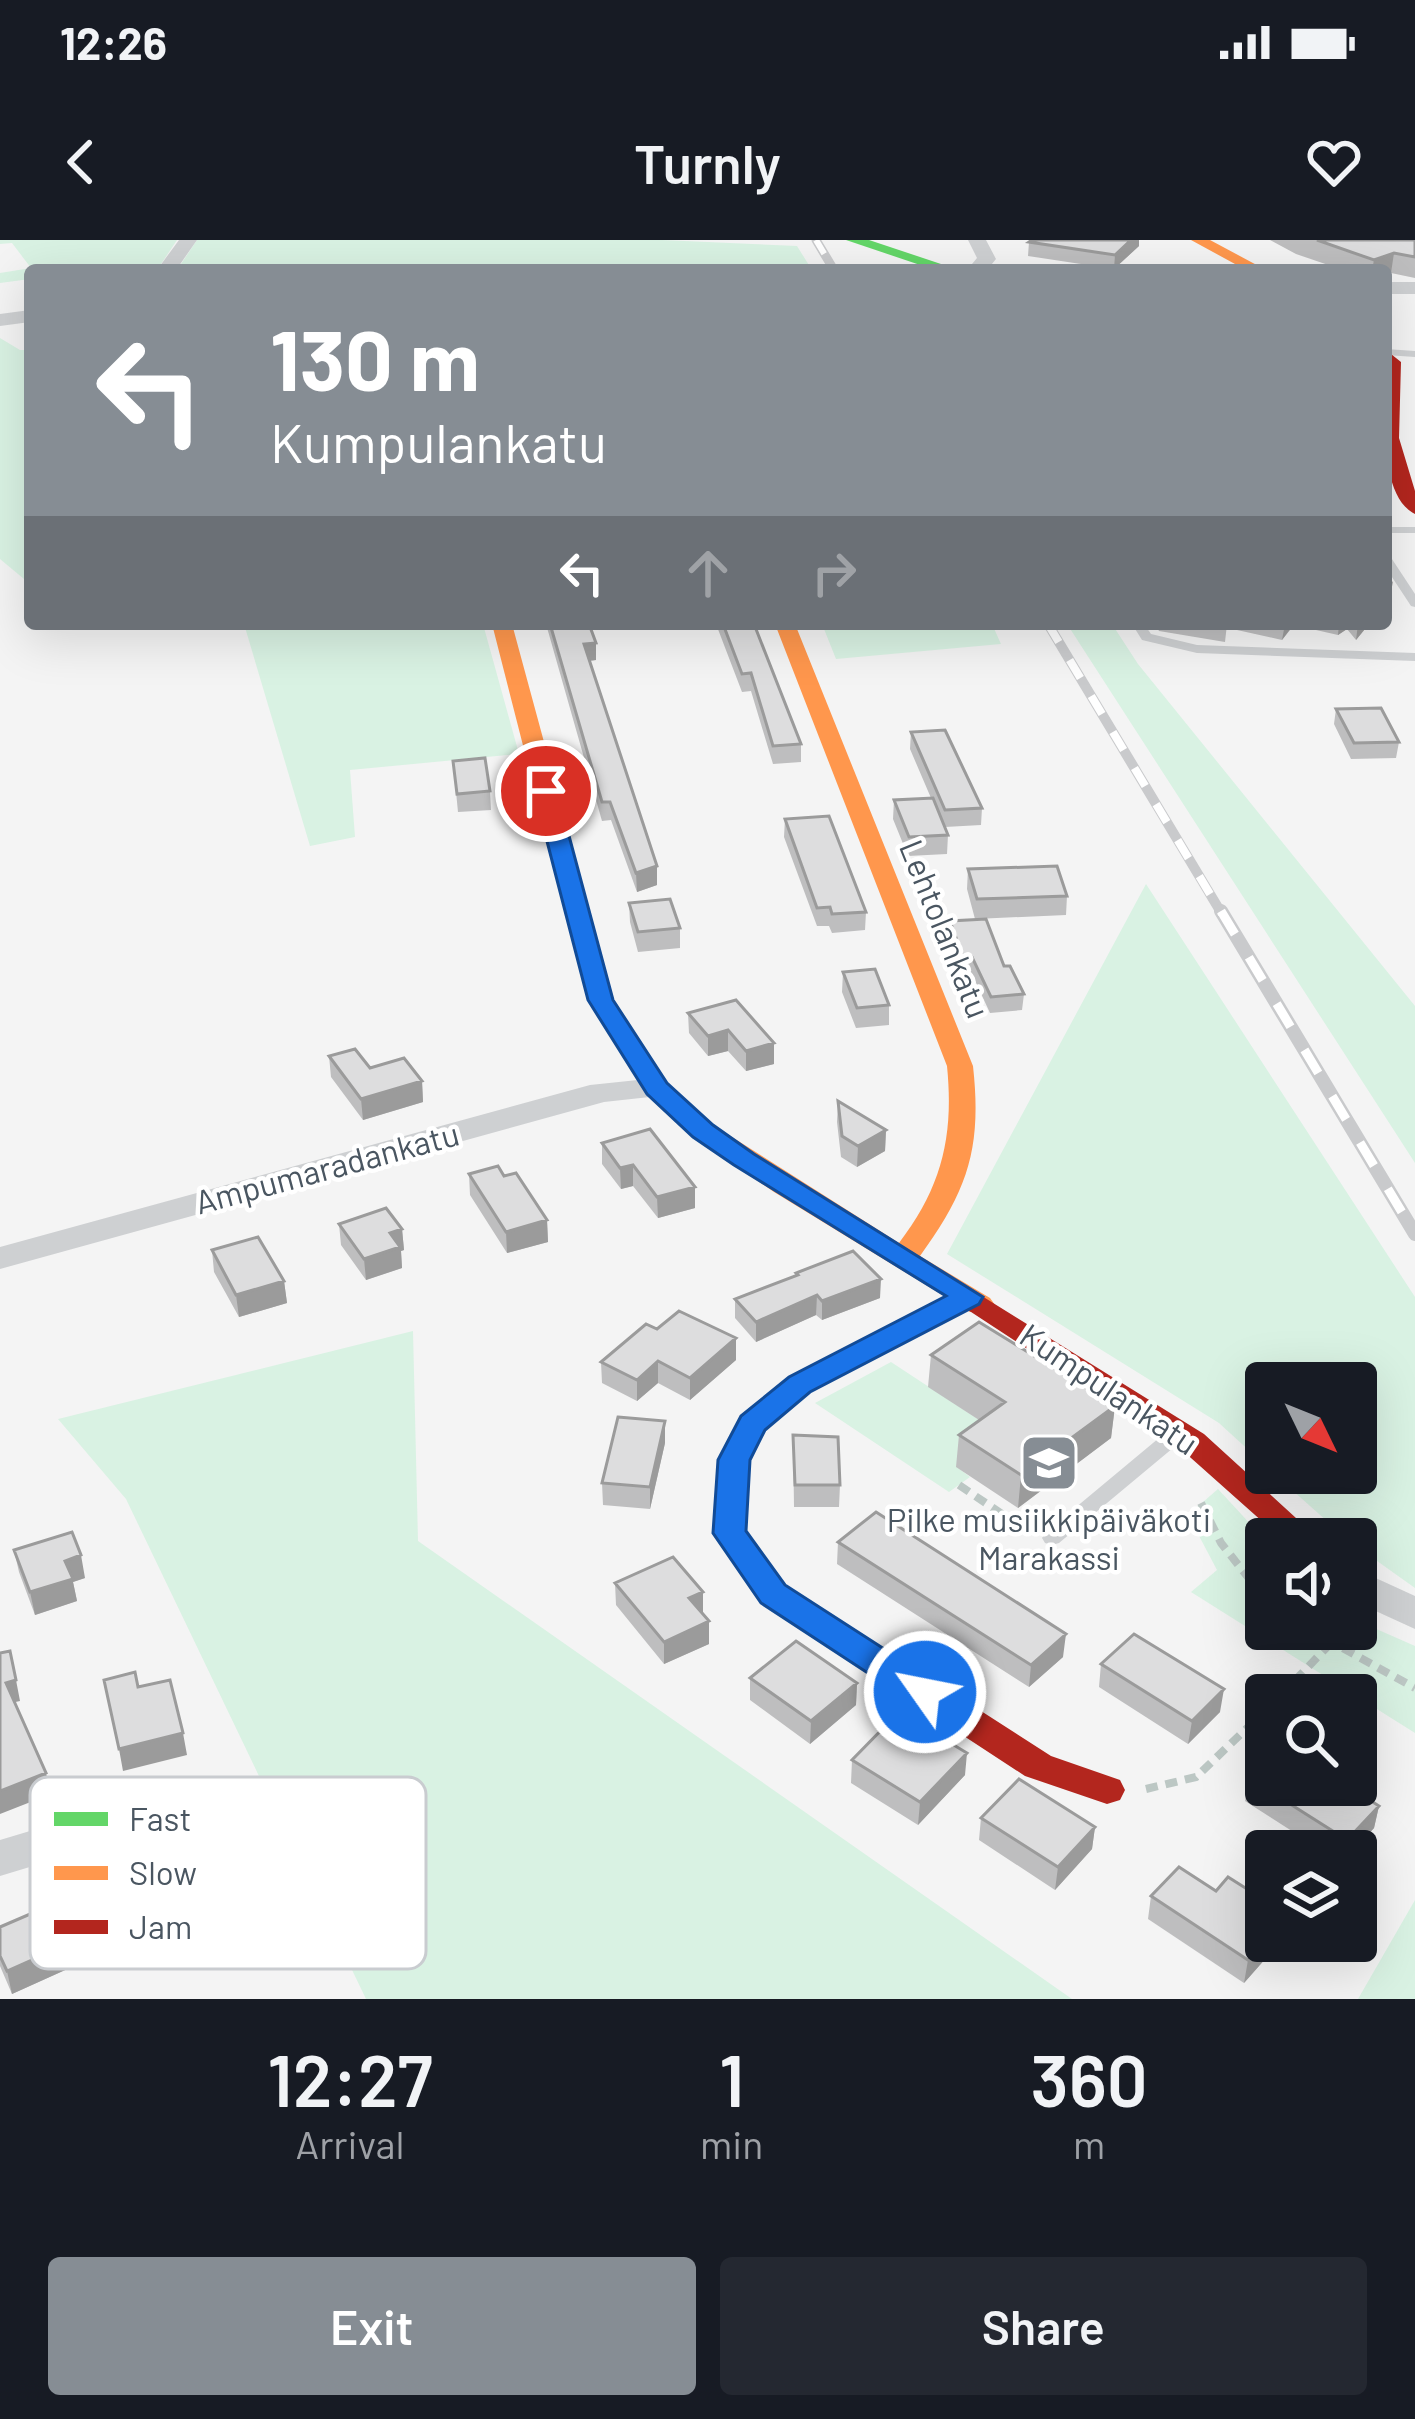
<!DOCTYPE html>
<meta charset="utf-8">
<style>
:root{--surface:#171b24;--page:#242831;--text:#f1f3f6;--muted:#9ea1a6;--accent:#868d94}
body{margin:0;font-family:Barlow,sans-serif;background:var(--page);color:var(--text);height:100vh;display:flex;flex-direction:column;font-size:45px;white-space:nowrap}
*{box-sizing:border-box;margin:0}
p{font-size:39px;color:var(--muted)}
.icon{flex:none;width:66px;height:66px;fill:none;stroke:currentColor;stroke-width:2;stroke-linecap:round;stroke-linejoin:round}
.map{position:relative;height:1759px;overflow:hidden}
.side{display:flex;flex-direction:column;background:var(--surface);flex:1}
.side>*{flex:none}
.top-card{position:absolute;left:24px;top:24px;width:1368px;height:366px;border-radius:12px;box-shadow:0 12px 48px #0002;background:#868d94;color:#fff;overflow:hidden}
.needle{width:78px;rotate:133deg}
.controls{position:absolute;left:1245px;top:1122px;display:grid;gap:24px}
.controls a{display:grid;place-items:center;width:132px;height:132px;border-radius:12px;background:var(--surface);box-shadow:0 12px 48px #0002;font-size:60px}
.pin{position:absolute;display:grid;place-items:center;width:102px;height:102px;color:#fff;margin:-51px;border:6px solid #fff;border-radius:50%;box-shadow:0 3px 12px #0007}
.me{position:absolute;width:132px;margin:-66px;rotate:303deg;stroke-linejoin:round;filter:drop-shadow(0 0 9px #0008)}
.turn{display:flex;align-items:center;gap:42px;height:252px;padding:0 48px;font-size:54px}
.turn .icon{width:156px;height:156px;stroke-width:2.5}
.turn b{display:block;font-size:84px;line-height:102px}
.lanes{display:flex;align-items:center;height:114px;padding:0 48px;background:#0003;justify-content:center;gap:60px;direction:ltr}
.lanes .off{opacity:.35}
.eta{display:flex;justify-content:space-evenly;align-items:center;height:204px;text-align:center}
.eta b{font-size:72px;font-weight:600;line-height:84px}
.primary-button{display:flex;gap:24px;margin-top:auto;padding:24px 48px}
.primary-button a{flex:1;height:138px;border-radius:12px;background:var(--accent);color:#fff;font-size:48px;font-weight:600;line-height:138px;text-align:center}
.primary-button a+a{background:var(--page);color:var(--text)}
.status{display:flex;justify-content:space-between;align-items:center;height:84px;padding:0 60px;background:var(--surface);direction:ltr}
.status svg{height:33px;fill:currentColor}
header{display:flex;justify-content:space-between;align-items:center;height:156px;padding:0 48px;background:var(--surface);font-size:54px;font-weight:600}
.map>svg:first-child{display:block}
.green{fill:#d9f2e3}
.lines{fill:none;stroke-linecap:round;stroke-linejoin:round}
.path{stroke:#bcc7c4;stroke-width:8;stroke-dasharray:12 8;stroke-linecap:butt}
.lane{fill:#ced0d2;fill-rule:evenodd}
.street{fill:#ced0d2;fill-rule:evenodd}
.fast{fill:#63d668;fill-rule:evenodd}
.slow{fill:#ff974d;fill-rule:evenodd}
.jam{fill:#b3261e;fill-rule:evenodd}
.rail-far2-casing{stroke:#c9cacc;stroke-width:9}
.rail-far1-casing{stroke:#c9cacc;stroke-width:10}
.rail-casing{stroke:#c9cacc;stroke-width:14}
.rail-far2{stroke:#fff;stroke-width:6;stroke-dasharray:16;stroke-linecap:butt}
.rail-far1{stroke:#fff;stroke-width:8;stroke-dasharray:21;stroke-linecap:butt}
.rail{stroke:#fff;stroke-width:9;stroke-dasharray:27;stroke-linecap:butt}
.wall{fill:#bebebf}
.shaded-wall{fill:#9b9b9b}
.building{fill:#ddddde;stroke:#9b9b9b;stroke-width:3}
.route{fill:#1a73e8;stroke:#114b97;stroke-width:3}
.labels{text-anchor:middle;stroke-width:9;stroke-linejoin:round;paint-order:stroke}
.street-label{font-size:33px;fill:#4a5661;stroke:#fff}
.poi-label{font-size:33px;fill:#4a5661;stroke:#fff}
.key{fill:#fff;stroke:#c9ccd0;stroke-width:3}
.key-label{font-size:33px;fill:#4a5661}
</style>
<div class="status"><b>12:26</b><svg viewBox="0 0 49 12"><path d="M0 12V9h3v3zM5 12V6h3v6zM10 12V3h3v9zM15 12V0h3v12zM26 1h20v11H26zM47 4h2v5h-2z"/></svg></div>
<header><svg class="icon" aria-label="back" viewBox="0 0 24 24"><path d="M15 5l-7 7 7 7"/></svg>Turnly<svg class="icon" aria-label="heart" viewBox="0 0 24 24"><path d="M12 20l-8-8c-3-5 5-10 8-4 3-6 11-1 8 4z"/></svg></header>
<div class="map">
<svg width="1415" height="1759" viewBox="0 0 1415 1759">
<rect width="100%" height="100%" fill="#f4f4f4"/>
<path class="green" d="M0 0H177L157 30H30V39L0 43V33L31 28 12 3 0 4Z
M197 0H662L797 6 812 30H177Z
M0 98 20 110H30V344L0 319Z
M244 384H483L519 514 350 530 355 597 310 606Z
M822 384H992L1001 404 836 419Z
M1067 384H1112L1138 424 1415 766V923Z
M1146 644 1415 1057V1348L1356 1306V1299H1347L1273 1233H1356V1143H1266V1226L1219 1183 947 1014Z
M413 1091 418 1301 1072 1759H366L126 1259 58 1179Z
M891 1122 1002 1195 957 1227 970 1237 949 1252 815 1163Z
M1218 1249 1266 1301V1389H1356V1380L1415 1406V1493L1191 1352 1217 1330 1188 1275Z
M1415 1660V1759H1358Z"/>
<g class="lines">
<path class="path" d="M959 1245 1030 1293
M1201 1263 1221 1303 1266 1360
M1308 1389 1415 1448
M1281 1455 1330 1404
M1146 1549 1196 1537 1266 1470"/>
<path class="lane" d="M1386 109 1415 111V117L1386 115Z
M1386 287H1415V293H1386Z
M1386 315 1390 316 1415 354V367L1411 366 1386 328Z
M1132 384H1144L1151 394 1197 405 1415 413V421L1197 413 1142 400Z
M1178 1186 1185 1188 1188 1193 1185 1198 1059 1303 1052 1305 1045 1303 1042 1298 1045 1293 1171 1188Z"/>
<path class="street" d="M179 0H197L176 30H157Z
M968 0H986L996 19 987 30H967L977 18Z
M1386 42H1415V54H1386Z
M30 70V82L0 86V74Z
M657 838 673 848 668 855 604 862 0 1029V1007L590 845Z
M1356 1329 1415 1356V1389L1356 1362Z
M50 1585 66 1590 73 1603 66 1616 0 1636V1600Z"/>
<path class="fast" d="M846 0H869L959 30H935Z"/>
<path class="slow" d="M1191 0H1210L1266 30H1246Z
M492 384H512L614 760 667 843 713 885 899 1003C942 947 954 896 947 826L775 384H795L973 826C982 908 968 950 920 1016L990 1058 995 1065 990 1072H970L774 952 693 897 648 854 588 760Z"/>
<path class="jam" d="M1386 110 1401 122 1399 198 1415 251V274C1374 254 1386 150 1386 110Z
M969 1048 1204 1194 1319 1299H1282L1182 1210 968 1070 811 1151 765 1189 750 1220 746 1292 785 1345 1051 1516 1120 1540 1125 1550 1120 1560 1107 1564 1025 1536 761 1363 714 1293 718 1220 741 1176 789 1137Z"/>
<defs>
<path id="rail-far2" d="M816 0 834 30"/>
<path id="rail-far1" d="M1048 384 1222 674"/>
<path id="rail" d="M1221 671 1415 994"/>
</defs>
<use href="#rail-far2" class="rail-far2-casing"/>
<use href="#rail-far1" class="rail-far1-casing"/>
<use href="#rail" class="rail-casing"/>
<use href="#rail-far2" class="rail-far2"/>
<use href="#rail-far1" class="rail-far1"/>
<use href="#rail" class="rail"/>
</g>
<path class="wall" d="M1032 0H1139V6L1114 29 1028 16 1029 2Z
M1270 0H1415V38L1391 33 1386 30H1343L1296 14Z
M546 384H589L596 420 590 421 657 645 637 652 611 580 602 581Z
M716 384H754L801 504V522L773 524 751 451 742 452Z
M1155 384H1227L1225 402 1159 391Z
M1237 384H1369L1356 400 1347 389 1338 395 1294 385 1282 400 1237 390Z
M1336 469 1399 502 1396 518 1351 519 1334 484Z
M911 492 982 568 981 585 945 587 948 595 947 614 908 616 893 579 894 560 931 558 910 509Z
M453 521 490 551 491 570 458 572Z
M785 579 866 672 865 690 832 693 829 686H817L784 597Z
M968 629 1067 656 1066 675 975 679 967 649Z
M629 663 680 688V708L638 712 630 682Z
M950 681 1004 726 1024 754 1022 770 990 773 971 732 962 733 949 697Z
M843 732 889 765V785L856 788 842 752Z
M688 773 774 803V824L746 831 728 811 708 816 689 793Z
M329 816 422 841 423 862 363 880 331 837Z
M838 861 886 890 885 911 857 927 841 917 837 882Z
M602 903 695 947V968L658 978 633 946 621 949 602 924Z
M469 934 504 936 547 980 548 1002 507 1013 470 955Z
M339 984 402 989 404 1010 401 1011 402 1028 366 1040 341 1005Z
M212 1010 284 1041 287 1063 239 1077 214 1032Z
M796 1033 880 1058 822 1080 816 1075 756 1102 735 1078V1059L796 1036Z
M657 1089 736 1098V1120L690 1160 658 1143 637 1161 602 1143 601 1122Z
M931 1115 1115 1166 1111 1198 1018 1268 956 1227 959 1195 979 1180 928 1147Z
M793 1195 840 1245 839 1267H794Z
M665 1203 650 1269 603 1265 602 1243Z
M838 1302 1063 1417 1029 1447 837 1324Z
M14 1310 85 1338 73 1342 77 1361 35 1375 19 1332Z
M615 1343 703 1374 709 1404 664 1424 616 1365Z
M1101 1424 1220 1472 1188 1504 1099 1447Z
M750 1438 857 1443 856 1465 810 1504 750 1460Z
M852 1520 965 1535 918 1585 851 1543Z
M1249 1538 1379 1566 1374 1588 1353 1611H1323L1245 1561Z
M981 1578 1095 1587 1092 1609 1055 1650 979 1600Z
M172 1632 258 1701 197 1721 176 1655Z
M1151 1656 1266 1701H1281L1244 1743 1148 1679Z
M0 1687 94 1717 12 1754 0 1726Z"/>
<path class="shaded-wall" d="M1131 0H1139V6L1114 29 1115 15Z
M1394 13 1391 33 1386 35V30H1372L1374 20Z
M1393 341 1390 358 1386 364V350Z
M1285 384H1294L1282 400Z
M1339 384H1347V389L1338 395Z
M1358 384H1369L1356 400Z
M596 403V420L585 421 584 404Z
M657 626V645L637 652 636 633Z
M728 790V811L708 816V796Z
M774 803V824L746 831V811Z
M422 841 423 862 363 880 361 859Z
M886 890 885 911 857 927 858 906Z
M633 925V946L621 949 620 928Z
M695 947V968L658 978 657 957Z
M547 980 548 1002 507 1013 506 992Z
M402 989 404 1010 401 1011 402 1028 366 1040 364 1019 390 993Z
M881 1039 880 1058 822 1080V1061Z
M284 1041 287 1063 239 1077 236 1055Z
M817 1055 816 1075 756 1102V1082Z
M736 1098V1120L690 1160V1138Z
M658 1121V1143L637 1161V1140Z
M1115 1166 1111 1198 1018 1268 1021 1235Z
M665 1181V1203L650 1269V1247Z
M81 1315 85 1338 73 1342 77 1361 35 1375 30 1352 65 1321Z
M703 1352V1374L689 1358Z
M709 1381V1404L664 1424V1402Z
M1066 1394 1063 1417 1029 1447 1031 1425Z
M16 1440 20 1461 11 1463 6 1443Z
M857 1443 856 1465 810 1504 811 1481Z
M1224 1449 1220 1472 1188 1504 1192 1481Z
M183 1493 187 1515 123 1531 119 1509Z
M967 1513 965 1535 918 1585 920 1562Z
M46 1533 51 1554 0 1574V1551Z
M1379 1566 1374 1588 1353 1611H1344L1347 1600Z
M1095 1587 1092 1609 1055 1650 1058 1627Z
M255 1678 258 1701 197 1721 193 1698Z
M90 1694 94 1717 12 1754 7 1731Z
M1266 1701H1281L1244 1743 1248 1720Z"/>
<path class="building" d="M1032 0H1131L1115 15 1029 2Z
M1317 0H1415V17L1394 13 1374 20Z
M550 384H589L596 403 584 404 657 626 636 633 610 562H602Z
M723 384H754L801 504 773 506 751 433 742 434Z
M1381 468 1399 502 1354 503 1336 469Z
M945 490 982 568 945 570 911 492Z
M485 518 490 551 457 554 453 521Z
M933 558 948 595 909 597 894 560Z
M829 576 866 672 832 674 830 667 817 668 785 579Z
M1057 626 1067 656 977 659 968 629Z
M670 659 680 688 638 692 629 663Z
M986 679 1004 726H1010L1024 754 991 757 972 717H963L950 681Z
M875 729 889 765 857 768 843 732Z
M736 760 774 803 746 811 728 790 708 796 688 773Z
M355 809 370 828 404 818 422 841 361 859 329 816Z
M838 861 886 890 858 906 842 896Z
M650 889 695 947 657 957 633 925 620 928 602 903Z
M498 926 504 936 516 933 547 980 506 992 469 934Z
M386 968 402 989 390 993 400 1007 364 1019 339 984Z
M258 997 284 1041 236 1055 212 1010Z
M853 1011 881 1039 822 1061 817 1055 756 1082 735 1059 798 1035 796 1033Z
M679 1071 736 1098 690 1138 658 1121 637 1140 601 1122 646 1084 657 1089Z
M979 1082 1115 1166 1021 1235 959 1195 1005 1162 931 1115Z
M618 1177 665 1181 650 1247 602 1243Z
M793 1195 838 1197 840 1245H795Z
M876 1272 1066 1394 1031 1425 838 1302Z
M72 1292 81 1315 65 1321 73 1339 30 1352 14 1310Z
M673 1317 703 1352 689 1358 709 1381 664 1402 615 1343Z
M1134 1394 1224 1449 1192 1481 1101 1424Z
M796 1401 857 1443 811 1481 750 1438Z
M10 1411 16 1440 6 1443 46 1533 0 1551V1413Z
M135 1432 138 1447 170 1440 183 1493 119 1509 104 1440Z
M899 1472 967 1513 920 1562 852 1520Z
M1266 1521V1545H1346L1379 1566 1347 1600 1249 1538Z
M1019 1539 1095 1587 1058 1627 981 1578Z
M1179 1627 1216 1651 1228 1637 1266 1661V1700L1248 1720 1151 1656Z
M72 1656 90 1694 7 1731 0 1716V1687Z"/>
<path class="route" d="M546 545 557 551 613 760 667 843 713 885 754 914 983 1057 979 1064 810 1152 765 1190 750 1220 746 1291 785 1345 937 1443 942 1452 937 1462 925 1466 912 1462 761 1363 713 1293 718 1220 741 1176 789 1137 946 1056 734 925 693 897 647 854 588 760 534 551Z"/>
<defs>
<symbol id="school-square" viewBox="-11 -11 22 22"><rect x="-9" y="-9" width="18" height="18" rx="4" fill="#868d94" stroke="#fff"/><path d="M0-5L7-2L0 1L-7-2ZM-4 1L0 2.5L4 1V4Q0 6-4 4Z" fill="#fff"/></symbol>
</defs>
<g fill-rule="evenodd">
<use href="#school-square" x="1016" y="1190" width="66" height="66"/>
</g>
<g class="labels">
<g class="street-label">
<text transform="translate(945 689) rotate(68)" y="12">Lehtolankatu</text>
<text transform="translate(327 928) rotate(-15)" y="12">Ampumaradankatu</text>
<text transform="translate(1109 1149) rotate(34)" y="12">Kumpulankatu</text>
</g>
<g class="poi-label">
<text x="1049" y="1292">Pilke musiikkipäiväkoti<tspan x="1049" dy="38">Marakassi</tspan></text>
</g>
</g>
<rect x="30" y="1537" width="396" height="192" rx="18" class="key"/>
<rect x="54" y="1572" width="54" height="14" fill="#63d668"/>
<rect x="54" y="1626" width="54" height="14" fill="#ff974d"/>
<rect x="54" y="1680" width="54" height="14" fill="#b3261e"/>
<g class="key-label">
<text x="129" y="1591">Fast</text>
<text x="129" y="1645">Slow</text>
<text x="129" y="1699">Jam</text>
</g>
</svg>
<div class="controls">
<a><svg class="needle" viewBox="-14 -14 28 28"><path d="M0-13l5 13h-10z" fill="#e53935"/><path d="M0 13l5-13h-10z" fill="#9ea1a6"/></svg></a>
<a><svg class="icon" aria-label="sound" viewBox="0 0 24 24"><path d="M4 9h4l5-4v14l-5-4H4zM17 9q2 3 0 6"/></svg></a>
<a><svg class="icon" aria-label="search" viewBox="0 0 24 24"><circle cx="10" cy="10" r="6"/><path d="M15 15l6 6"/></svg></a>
<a><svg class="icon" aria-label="layers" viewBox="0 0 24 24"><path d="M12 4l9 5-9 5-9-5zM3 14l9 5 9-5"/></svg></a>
</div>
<div class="pin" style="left:546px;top:551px;background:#d93025"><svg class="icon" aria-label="arrive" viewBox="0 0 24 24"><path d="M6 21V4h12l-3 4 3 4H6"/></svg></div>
<svg class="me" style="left:925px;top:1452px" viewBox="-20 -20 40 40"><circle r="17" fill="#1a73e8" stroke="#fff" stroke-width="3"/><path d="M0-11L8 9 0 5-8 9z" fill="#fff"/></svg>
<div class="top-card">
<div class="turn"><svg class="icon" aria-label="left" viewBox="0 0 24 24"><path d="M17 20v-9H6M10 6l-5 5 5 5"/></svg><div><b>130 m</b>Kumpulankatu</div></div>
<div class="lanes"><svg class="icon" aria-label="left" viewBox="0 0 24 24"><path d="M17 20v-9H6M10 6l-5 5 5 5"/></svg><svg class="icon off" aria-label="ahead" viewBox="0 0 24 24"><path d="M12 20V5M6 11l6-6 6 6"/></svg><svg class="icon off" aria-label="right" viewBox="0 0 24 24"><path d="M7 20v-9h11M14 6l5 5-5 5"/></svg></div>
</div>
</div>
<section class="side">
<div class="eta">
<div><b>12:27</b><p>Arrival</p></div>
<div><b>1</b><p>min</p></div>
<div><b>360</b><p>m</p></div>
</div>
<div class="primary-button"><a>Exit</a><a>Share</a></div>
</section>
